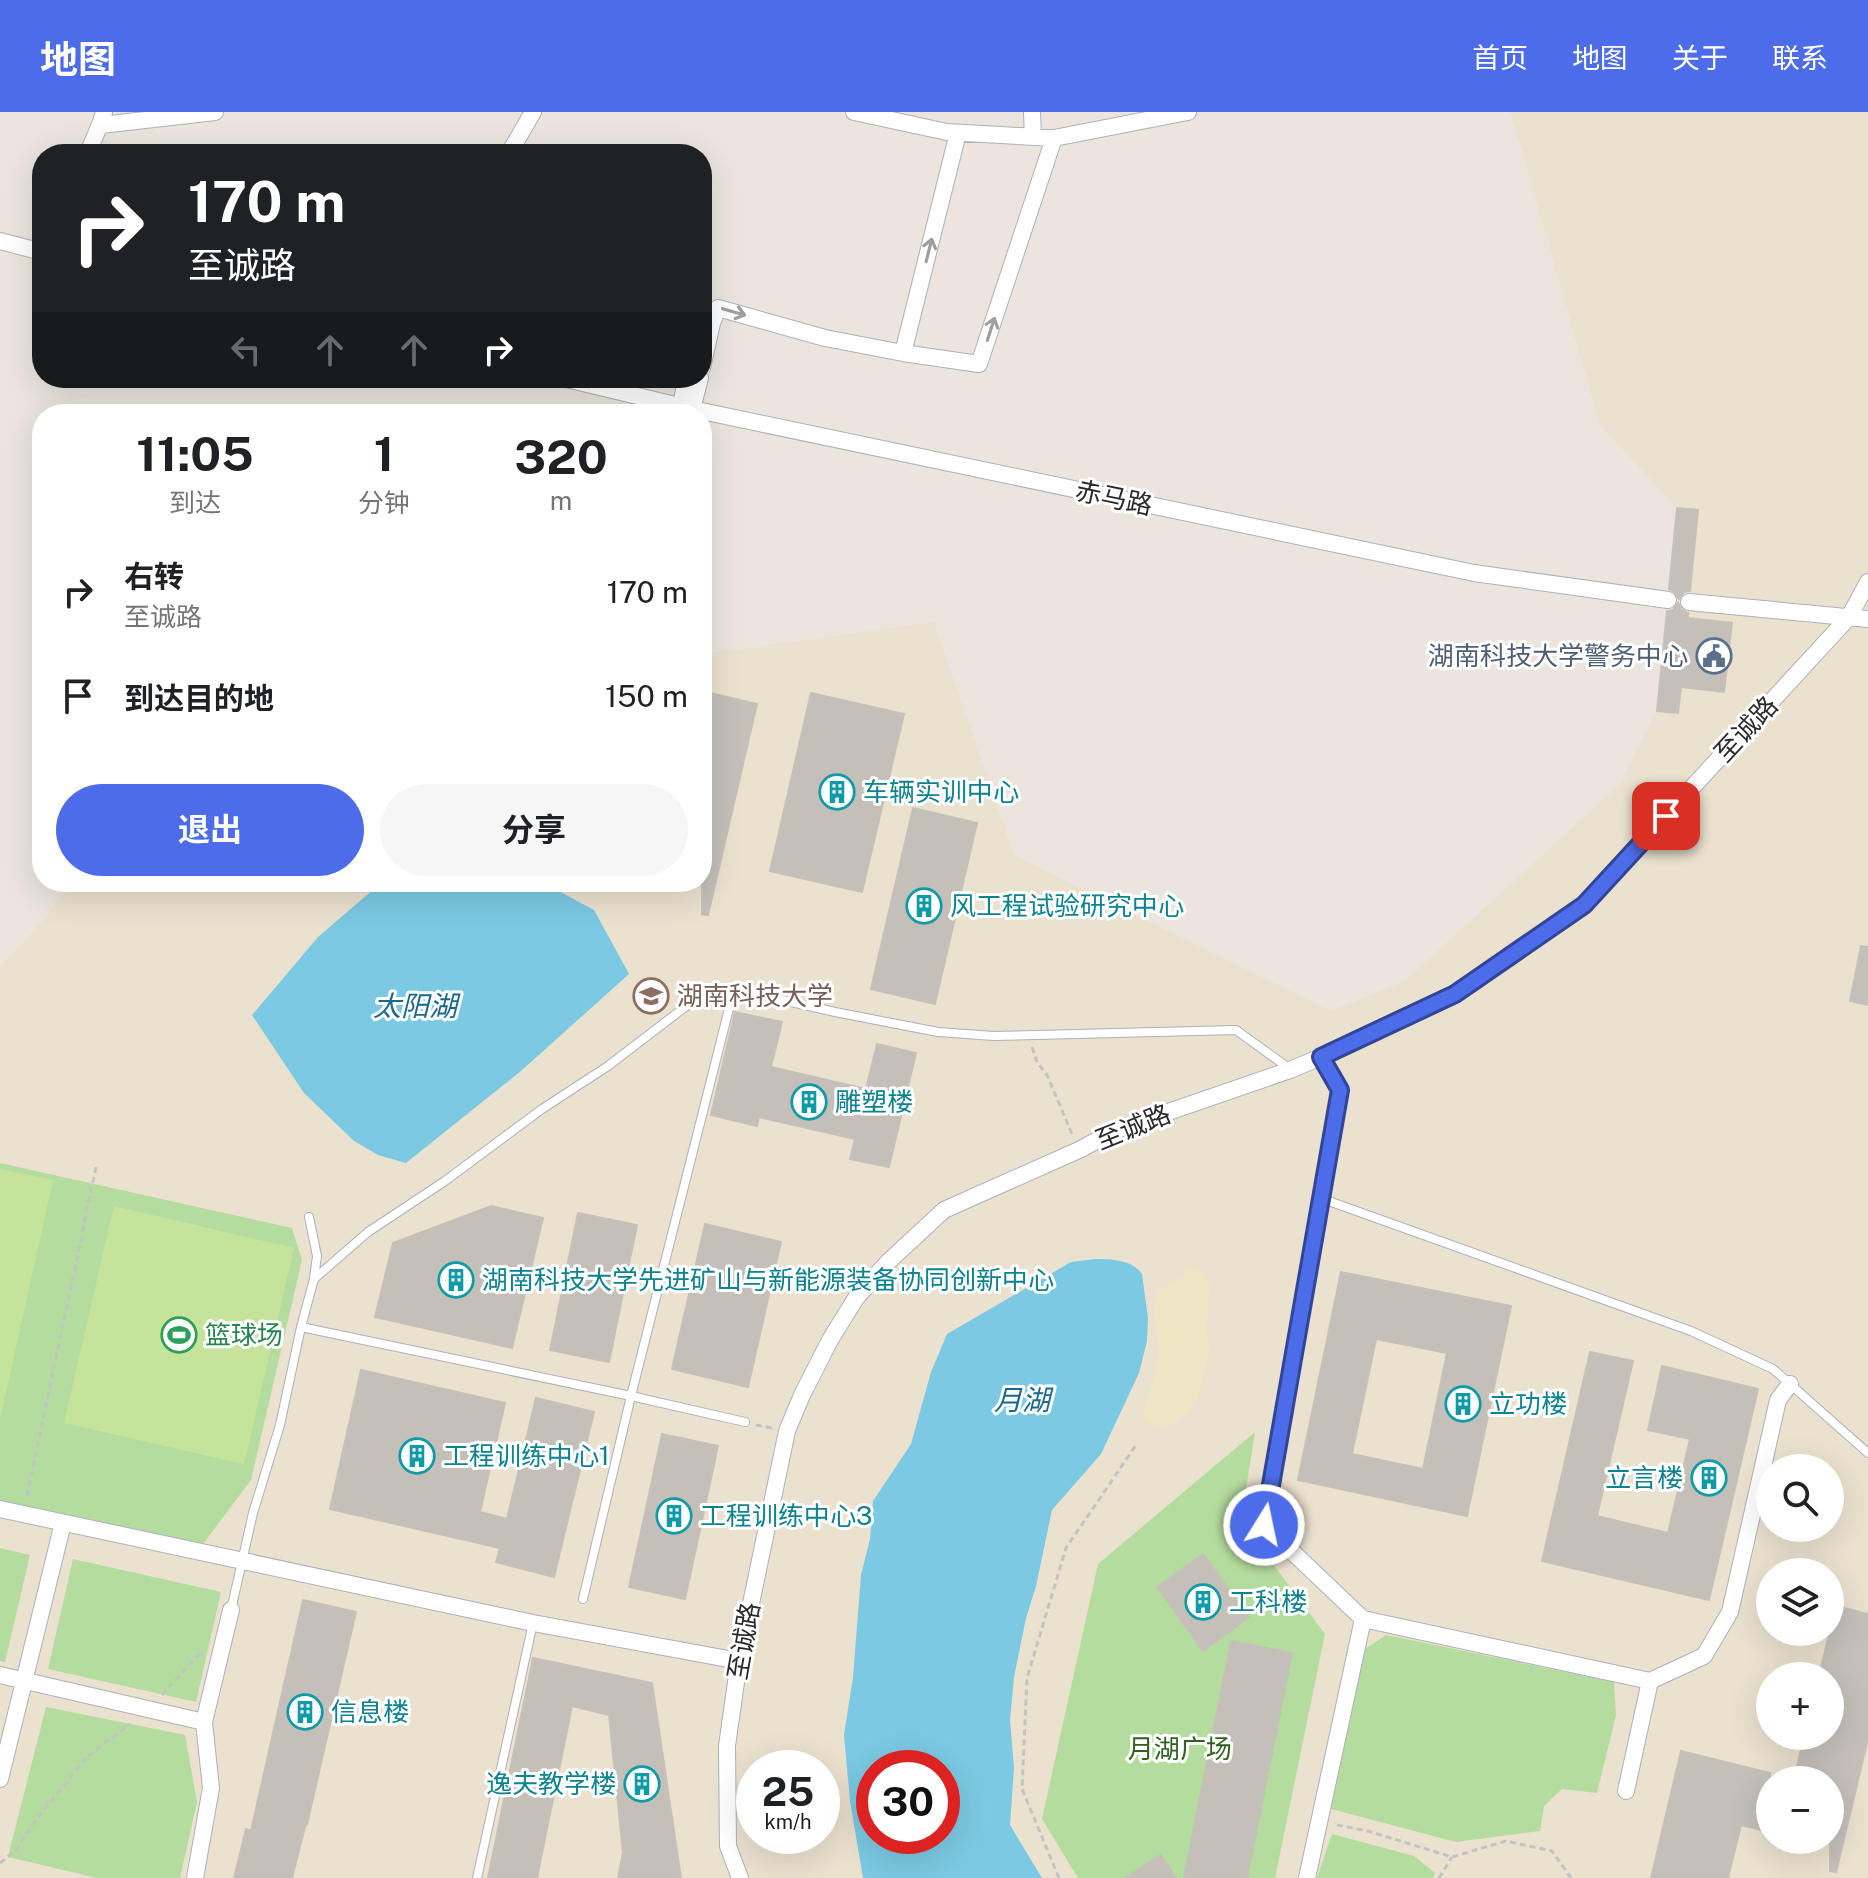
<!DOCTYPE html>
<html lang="zh">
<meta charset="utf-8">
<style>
:root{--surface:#fff;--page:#f6f6f6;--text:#202124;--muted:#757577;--accent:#4d6ce9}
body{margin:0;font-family:"Public Sans","Noto Sans SC",sans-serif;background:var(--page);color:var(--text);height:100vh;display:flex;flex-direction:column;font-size:30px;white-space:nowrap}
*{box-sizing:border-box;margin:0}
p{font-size:26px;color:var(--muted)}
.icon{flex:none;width:44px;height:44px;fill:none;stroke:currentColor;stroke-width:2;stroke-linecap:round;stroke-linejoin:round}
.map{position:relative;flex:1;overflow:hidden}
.details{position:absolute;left:32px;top:292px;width:680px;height:488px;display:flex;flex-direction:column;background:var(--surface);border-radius:32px;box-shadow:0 8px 32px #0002}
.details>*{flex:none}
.top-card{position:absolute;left:32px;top:32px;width:680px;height:244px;border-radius:32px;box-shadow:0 8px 32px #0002;background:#202124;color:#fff;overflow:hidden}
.controls{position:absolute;left:1756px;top:1342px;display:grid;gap:16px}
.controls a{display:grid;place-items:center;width:88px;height:88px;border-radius:50%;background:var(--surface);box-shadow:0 8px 32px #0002;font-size:40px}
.speed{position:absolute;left:736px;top:1638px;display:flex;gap:16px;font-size:40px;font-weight:700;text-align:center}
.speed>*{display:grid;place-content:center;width:104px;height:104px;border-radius:50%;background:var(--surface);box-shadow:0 8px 32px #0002;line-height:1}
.speed small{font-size:20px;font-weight:400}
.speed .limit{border:12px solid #d22;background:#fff;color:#111}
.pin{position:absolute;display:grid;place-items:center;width:68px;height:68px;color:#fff;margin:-34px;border-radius:16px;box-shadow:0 4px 12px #0006}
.me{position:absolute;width:88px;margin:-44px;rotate:10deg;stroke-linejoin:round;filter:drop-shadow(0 0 6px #0008)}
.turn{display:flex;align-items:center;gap:28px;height:168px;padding:0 24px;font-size:36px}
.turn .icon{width:104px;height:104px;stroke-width:2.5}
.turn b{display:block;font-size:56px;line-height:68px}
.lanes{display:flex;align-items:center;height:76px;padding:0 24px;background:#0003;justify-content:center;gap:40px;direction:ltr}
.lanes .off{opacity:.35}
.eta{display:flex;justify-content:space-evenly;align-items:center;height:136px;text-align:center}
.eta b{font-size:48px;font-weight:700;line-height:56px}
.primary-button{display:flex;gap:16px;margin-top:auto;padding:16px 24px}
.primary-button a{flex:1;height:92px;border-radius:48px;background:var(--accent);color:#fff;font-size:32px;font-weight:700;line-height:92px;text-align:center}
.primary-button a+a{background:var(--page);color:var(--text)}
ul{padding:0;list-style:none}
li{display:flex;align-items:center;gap:24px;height:104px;padding:0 24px}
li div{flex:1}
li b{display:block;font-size:30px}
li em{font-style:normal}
header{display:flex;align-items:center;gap:48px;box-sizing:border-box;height:112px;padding:0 40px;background:var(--accent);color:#fff}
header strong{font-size:38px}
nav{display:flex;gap:44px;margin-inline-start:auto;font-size:28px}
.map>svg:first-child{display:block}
.education{fill:#ebe1cf;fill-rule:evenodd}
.green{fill:#b5dc9f}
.sand{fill:#ede6c4}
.pitch{fill:#c6e39c}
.water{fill:#7bc9e3;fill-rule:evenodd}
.building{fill:#c4bfb9;stroke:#c6c1b8;stroke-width:2;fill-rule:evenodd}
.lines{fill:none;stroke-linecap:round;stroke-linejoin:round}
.lane-casing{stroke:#aeb0ba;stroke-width:10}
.street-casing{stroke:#aeb0ba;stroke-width:18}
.path{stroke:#c3c3c3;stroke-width:3;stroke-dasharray:6 4;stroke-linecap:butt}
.lane{stroke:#fff;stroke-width:8}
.street{stroke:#fff;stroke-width:16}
.oneway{stroke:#9f9f9f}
.route-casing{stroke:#324697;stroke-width:20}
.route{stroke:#4d6ce9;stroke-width:14}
.labels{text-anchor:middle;stroke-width:6;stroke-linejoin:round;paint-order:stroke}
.street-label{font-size:26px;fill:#2a2a2a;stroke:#fff}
.service-label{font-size:26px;fill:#4e5e75;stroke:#fff;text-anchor:end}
.culture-label{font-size:26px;fill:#0d838f;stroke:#fff;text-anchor:start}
.education-label{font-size:26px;fill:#785e54;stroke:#fff;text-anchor:start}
.leisure-label{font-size:26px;fill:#27864d;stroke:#fff;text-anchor:start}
.park-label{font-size:26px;fill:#2f6121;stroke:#fff}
.water-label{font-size:28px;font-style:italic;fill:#1a688f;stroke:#fff}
</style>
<header>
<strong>地图</strong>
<nav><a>首页</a><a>地图</a><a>关于</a><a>联系</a></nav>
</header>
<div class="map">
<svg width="1868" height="1766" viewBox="0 0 1868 1766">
<rect width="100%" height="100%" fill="#ebe5de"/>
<path class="education" d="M1510 0H1868V1766H0V855L36 817 70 770H702V542L934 510 1014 743 1331 899 1405 869 1620 672 1657 599 1679 600 1698 399 1677 396 1599 312 1551 140ZM1770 1356H1830V1416H1770ZM1770 1460H1830V1520H1770ZM1770 1564H1830V1624H1770ZM754 1656H822V1724H754ZM874 1656H942V1724H874ZM1770 1668H1830V1728H1770Z"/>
<path class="green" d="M0 1051 292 1116 302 1148 251 1368 203 1432 0 1388Z
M1255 1320 1241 1409 1325 1522 1275 1766H1078L1042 1707 1098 1452Z
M0 1436 30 1443 5 1550 0 1549Z
M73 1447 221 1480 196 1590 48 1557Z
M1386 1523 1614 1570 1616 1603 1597 1681 1562 1677 1544 1694 1540 1719 1456 1730 1331 1697 1365 1537Z
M46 1595 185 1623 197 1690 180 1766H97L8 1745Z
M1332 1722 1414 1744 1435 1761 1433 1766H1317Z"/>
<path class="sand" d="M1186 1156 1202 1160 1210 1172 1206 1220 1210 1239 1198 1285 1188 1300 1176 1311 1166 1316 1148 1311 1143 1305 1146 1289 1154 1266 1159 1239 1154 1197 1157 1180 1172 1169 1182 1166Z"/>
<path class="pitch" d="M0 1057 53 1068 0 1307Z
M114 1094 294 1136 244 1352 64 1311Z"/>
<path class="water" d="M382 770H542L594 798 629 862 521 959 406 1051 378 1043 354 1029 304 981 252 903 318 825Z
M1096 1147C1112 1147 1132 1148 1142 1162L1148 1206 1147 1229 1139 1261 1101 1342 1052 1398 1036 1474 1026 1506 1014 1565 1010 1608 1014 1656 1010 1713 1042 1766H863L850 1689 844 1623 853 1565 861 1463 870 1427 873 1389 911 1332 931 1260 947 1222 1071 1150ZM874 1656H942V1724H874Z"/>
<path class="building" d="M1677 396 1698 398 1690 479 1684 480 1679 487 1675 480 1669 477Z
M1678 491 1682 498 1688 501V506L1732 511 1724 580 1681 575 1678 601 1657 599 1667 499 1673 498Z
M702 579 757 592 708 803 702 802Z
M811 581 904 602 862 780 770 759Z
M913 696 977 711 935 892 871 877Z
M1861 834 1868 835V893L1850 889Z
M735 900 782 910 771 955 866 977 877 932 916 941 889 1055 850 1047 855 1027 759 1005 757 1014 711 1003Z
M491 1094 543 1106 512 1236 375 1205 393 1131Z
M578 1101 637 1113 609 1250 550 1238Z
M705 1112 781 1130 748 1275 672 1257Z
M1341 1160 1511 1194 1467 1404 1298 1368ZM1376 1227 1447 1241 1423 1357 1352 1342Z
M1590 1240 1633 1249 1597 1404 1668 1421 1690 1327 1648 1318 1662 1254 1758 1277 1709 1488 1542 1449Z
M361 1258 505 1291 480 1400 507 1407 536 1286 594 1300 554 1465 496 1450 500 1436 330 1397Z
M662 1322 718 1334 685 1487 629 1475Z
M1203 1442 1249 1505 1203 1539 1157 1475Z
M303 1488 356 1500 307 1712 306 1711 292 1766H234L246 1717 251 1719Z
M1836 1494 1868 1502V1627L1836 1760 1830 1759V1668H1794L1804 1624H1830V1564H1819Z
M1231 1529 1292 1541 1247 1766H1184Z
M533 1546 652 1571 681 1766H618L623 1741 609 1603 572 1594 537 1766H488Z
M1681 1639 1770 1661V1720L1741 1713 1728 1766H1651Z
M1161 1743 1176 1766H1125Z"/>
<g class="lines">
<defs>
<path id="lane" d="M1323 1087 1691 1219 1773 1257 1868 1341
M309 1105 317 1144 314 1166
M301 1215 631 1284 745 1310
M583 1487 631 1284 734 877
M231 1498 253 1401 280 1313 301 1215 314 1167 368 1120 445 1069 542 997 608 954 685 895 710 882 734 877 835 900 938 920 994 924 1236 918 1290 957
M477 1766 533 1511"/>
<path id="street" d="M854 0 947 20 1054 26 1188 0
M1032 0 1033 25
M101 13 215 0
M88 42C93 27 100 15 104 0
M511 42V38L533 0
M0 129 42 140
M903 241 958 21
M702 256 712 211 718 196 825 226 903 241 979 252 1054 26
M562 266 692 297 1474 461 1668 488
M681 295 686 266
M692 297 700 266
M1689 490 1868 507
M0 1397 533 1511 739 1549
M1363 1507 1650 1569 1704 1544 1730 1500 1778 1288 1790 1272
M0 1563 204 1610 231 1498
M0 1667 63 1411
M1626 1679 1650 1569
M195 1766 211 1676 204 1610
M740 1766 728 1734 727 1634 739 1549 787 1319 802 1283 830 1228 856 1186 888 1150 944 1098 1079 1038 1116 1018 1290 958 1321 945 1455 882 1584 793 1849 505 1868 470
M1307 1766 1363 1507 1264 1413 1340 978 1321 945"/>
</defs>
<use href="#lane" class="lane-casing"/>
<use href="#street" class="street-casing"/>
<path class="path" d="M1032 935 1037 950 1047 963 1072 1022
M756 1313 772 1316
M27 1384 96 1055
M162 1583 203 1538
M1337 1713 1368 1719 1452 1745 1506 1729 1552 1739 1571 1766
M0 1751 15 1739 33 1712 87 1645 130 1612
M1059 1766 1022 1677 1027 1566 1066 1436 1136 1333
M1439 1766 1452 1745"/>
<use href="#lane" class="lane"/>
<use href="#street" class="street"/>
</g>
<defs><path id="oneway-shaft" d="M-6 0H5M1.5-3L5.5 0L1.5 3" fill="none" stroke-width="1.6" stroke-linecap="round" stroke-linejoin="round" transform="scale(2)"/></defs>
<g class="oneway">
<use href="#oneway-shaft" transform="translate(929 138) rotate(-76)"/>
<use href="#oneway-shaft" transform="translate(734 200) rotate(16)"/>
<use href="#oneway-shaft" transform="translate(991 217) rotate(-72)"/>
</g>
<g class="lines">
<defs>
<path id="route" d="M1264 1413 1340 978 1321 945 1455 882 1584 793 1666 704"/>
</defs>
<use href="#route" class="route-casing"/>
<use href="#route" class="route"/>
</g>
<defs>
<symbol id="civic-ring" viewBox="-11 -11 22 22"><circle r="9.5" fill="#fff" stroke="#5c6f8a" stroke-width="1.5"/><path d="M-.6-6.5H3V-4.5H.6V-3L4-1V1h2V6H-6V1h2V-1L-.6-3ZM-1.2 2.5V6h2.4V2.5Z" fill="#5c6f8a"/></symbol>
<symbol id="building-ring" viewBox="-11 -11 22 22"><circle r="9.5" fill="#fff" stroke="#0f9aa8" stroke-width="1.5"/><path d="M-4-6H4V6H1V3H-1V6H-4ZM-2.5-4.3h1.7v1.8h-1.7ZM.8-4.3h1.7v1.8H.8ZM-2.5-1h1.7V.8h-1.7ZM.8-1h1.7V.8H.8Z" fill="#0f9aa8"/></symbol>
<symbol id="university-ring" viewBox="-11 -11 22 22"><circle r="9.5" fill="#fff" stroke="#8d6e63" stroke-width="1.5"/><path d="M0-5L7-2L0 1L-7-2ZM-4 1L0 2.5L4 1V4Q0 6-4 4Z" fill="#8d6e63"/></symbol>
<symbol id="stadium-ring" viewBox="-11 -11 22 22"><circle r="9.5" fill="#fff" stroke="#2e9e5b" stroke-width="1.5"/><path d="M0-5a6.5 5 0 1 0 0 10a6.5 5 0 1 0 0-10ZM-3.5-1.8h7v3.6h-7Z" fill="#2e9e5b"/></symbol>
</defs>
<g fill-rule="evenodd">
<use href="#civic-ring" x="1694" y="524" width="40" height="40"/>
<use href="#building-ring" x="817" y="660" width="40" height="40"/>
<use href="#building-ring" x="904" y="774" width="40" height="40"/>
<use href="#university-ring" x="631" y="864" width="40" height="40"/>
<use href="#building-ring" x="789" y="970" width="40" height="40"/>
<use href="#building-ring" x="436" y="1148" width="40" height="40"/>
<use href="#stadium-ring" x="159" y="1203" width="40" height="40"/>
<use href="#building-ring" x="1443" y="1272" width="40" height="40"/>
<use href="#building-ring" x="397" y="1324" width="40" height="40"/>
<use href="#building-ring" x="1689" y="1346" width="40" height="40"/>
<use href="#building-ring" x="654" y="1384" width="40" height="40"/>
<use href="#building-ring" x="1183" y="1470" width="40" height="40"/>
<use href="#building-ring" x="285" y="1580" width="40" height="40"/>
<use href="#building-ring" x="622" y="1652" width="40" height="40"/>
</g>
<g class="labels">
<g class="street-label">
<text transform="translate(1114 386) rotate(12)" y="9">赤马路</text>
<text transform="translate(1746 617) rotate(-47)" y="9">至诚路</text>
<text transform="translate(1133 1015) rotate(-22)" y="9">至诚路</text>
<text transform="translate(744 1529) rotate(-80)" y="9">至诚路</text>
</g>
<g class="service-label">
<text x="1688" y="553">湖南科技大学警务中心</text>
</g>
<g class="culture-label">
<text x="863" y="689">车辆实训中心</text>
<text x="950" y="803">风工程试验研究中心</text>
<text x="835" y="999">雕塑楼</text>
<text x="482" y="1177">湖南科技大学先进矿山与新能源装备协同创新中心</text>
<text x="1489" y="1301">立功楼</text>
<text x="443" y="1353">工程训练中心1</text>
<text x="1683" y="1375" text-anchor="end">立言楼</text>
<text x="700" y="1413">工程训练中心3</text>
<text x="1229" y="1499">工科楼</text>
<text x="331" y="1609">信息楼</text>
<text x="616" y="1681" text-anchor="end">逸夫教学楼</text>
</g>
<g class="education-label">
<text x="677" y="893">湖南科技大学</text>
</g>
<g class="leisure-label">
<text x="205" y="1232">篮球场</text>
</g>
<g class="park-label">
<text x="1180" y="1646">月湖广场</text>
</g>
<g class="water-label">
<text x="415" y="904">太阳湖</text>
<text x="1022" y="1298">月湖</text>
</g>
</g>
</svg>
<div class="controls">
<a><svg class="icon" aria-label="search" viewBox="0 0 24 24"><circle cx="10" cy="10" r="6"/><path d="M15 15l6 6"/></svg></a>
<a><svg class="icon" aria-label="layers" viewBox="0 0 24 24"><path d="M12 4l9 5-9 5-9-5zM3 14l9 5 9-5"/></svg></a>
<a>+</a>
<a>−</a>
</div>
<div class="speed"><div>25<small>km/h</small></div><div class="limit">30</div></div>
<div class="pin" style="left:1666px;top:704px;background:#d93025"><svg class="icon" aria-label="arrive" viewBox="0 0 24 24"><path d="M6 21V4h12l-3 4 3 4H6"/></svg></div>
<svg class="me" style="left:1264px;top:1413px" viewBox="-20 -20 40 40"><circle r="17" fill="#4d6ce9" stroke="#fff" stroke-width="3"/><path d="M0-11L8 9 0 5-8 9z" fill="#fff"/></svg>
<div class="top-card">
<div class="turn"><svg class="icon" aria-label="right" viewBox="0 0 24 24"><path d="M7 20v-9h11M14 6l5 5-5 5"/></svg><div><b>170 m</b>至诚路</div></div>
<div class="lanes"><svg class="icon off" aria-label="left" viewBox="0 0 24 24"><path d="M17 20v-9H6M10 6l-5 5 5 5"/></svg><svg class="icon off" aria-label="ahead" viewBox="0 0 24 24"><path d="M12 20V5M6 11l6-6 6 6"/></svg><svg class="icon off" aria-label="ahead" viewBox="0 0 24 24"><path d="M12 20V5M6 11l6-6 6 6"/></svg><svg class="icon" aria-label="right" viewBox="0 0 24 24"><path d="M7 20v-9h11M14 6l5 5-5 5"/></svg></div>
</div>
<section class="details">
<div class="eta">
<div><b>11:05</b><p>到达</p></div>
<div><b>1</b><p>分钟</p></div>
<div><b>320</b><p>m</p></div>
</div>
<ul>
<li><svg class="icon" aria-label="right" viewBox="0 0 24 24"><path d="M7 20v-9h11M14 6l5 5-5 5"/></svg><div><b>右转</b><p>至诚路</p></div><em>170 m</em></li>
<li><svg class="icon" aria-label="arrive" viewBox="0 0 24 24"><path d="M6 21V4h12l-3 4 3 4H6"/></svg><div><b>到达目的地</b></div><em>150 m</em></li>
</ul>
<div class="primary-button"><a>退出</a><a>分享</a></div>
</section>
</div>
